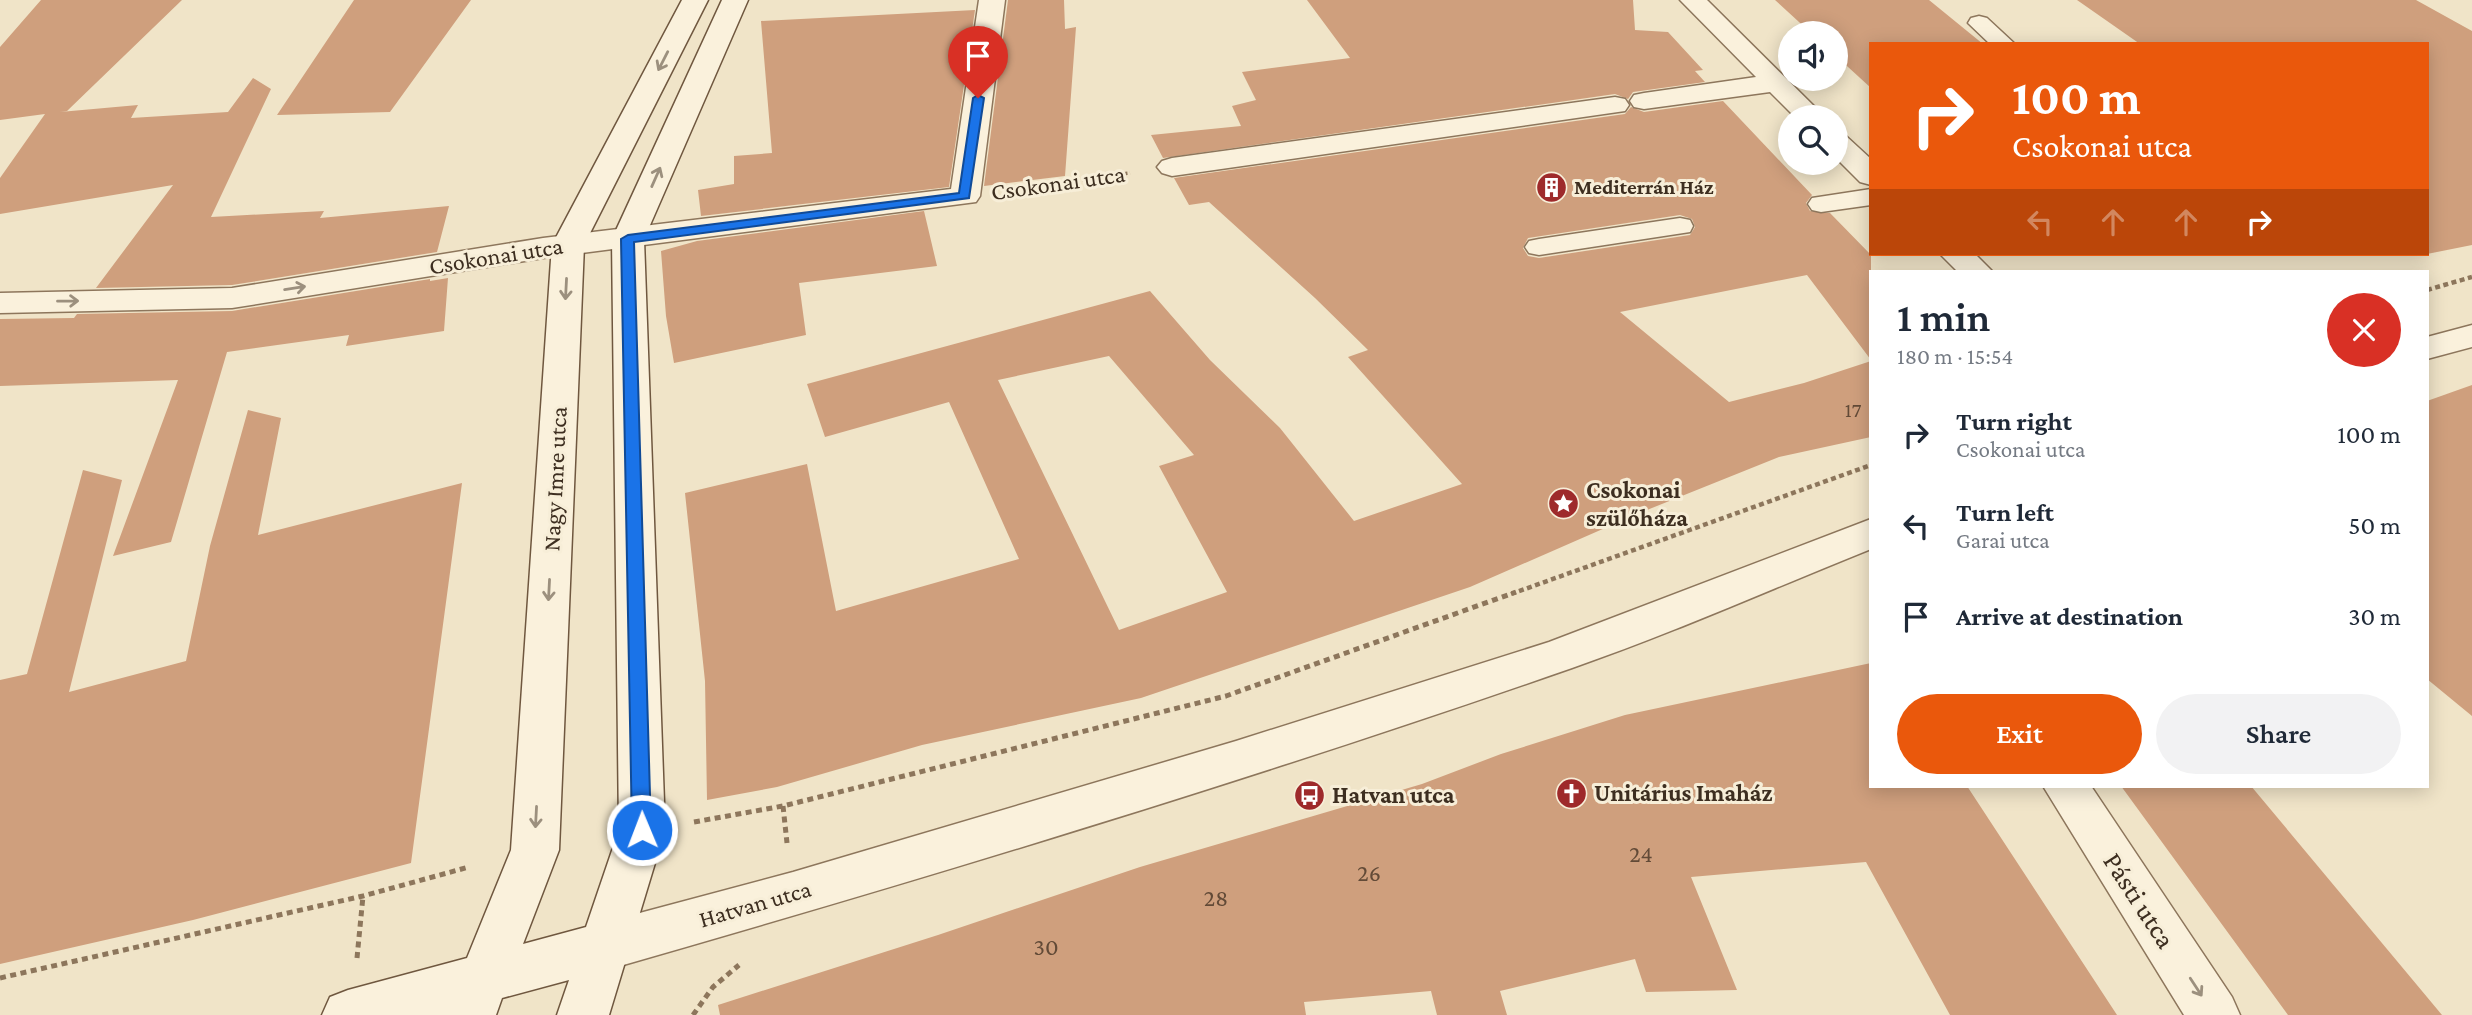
<!DOCTYPE html>
<meta charset="utf-8">
<style>
:root{--surface:#fff;--page:#f2f2f3;--text:#1f2937;--muted:#747a83;--accent:#ea580c}
body{margin:0;font-family:"Crimson Pro",serif;background:var(--page);color:var(--text);height:100vh;display:flex;flex-direction:column;font-size:26px;white-space:nowrap}
*{box-sizing:border-box;margin:0}
p{font-size:23px;color:var(--muted)}
.icon{flex:none;width:38px;height:38px;fill:none;stroke:currentColor;stroke-width:2;stroke-linecap:round;stroke-linejoin:round}
.map{position:relative;flex:1;overflow:hidden}
.details{position:absolute;left:1869px;top:270px;width:560px;height:518px;display:flex;flex-direction:column;background:var(--surface);border-radius:0px;box-shadow:0 4px 18px #0003}
.details>*{flex:none}
.top-card{position:absolute;left:1869px;top:42px;width:560px;height:214px;border-radius:0px;box-shadow:0 4px 18px #0003;background:#ea580c;color:#fff;overflow:hidden}
.buttons{position:absolute;left:1778px;top:21px;display:grid;gap:14px}
.buttons a{display:grid;place-items:center;width:70px;height:70px;border-radius:50%;background:var(--surface);box-shadow:0 4px 18px #0003;font-size:35px}
.pin{position:absolute;display:grid;place-items:center;width:60px;height:60px;color:#fff;margin:-72px -30px;border-radius:50% 50% 50% 0;rotate:-45deg;box-shadow:0 0 7px #0007}
.pin .icon{rotate:45deg}
.me{position:absolute;width:77px;margin:-38px;rotate:359deg;stroke-linejoin:round;filter:drop-shadow(0 0 5px #0008)}
.turn{display:flex;align-items:center;gap:24px;height:147px;padding:0 28px;font-size:32px}
.turn .icon{width:91px;height:91px;stroke-width:2.5}
.turn b{display:block;font-size:49px;line-height:60px}
.lanes{display:flex;align-items:center;height:66px;padding:0 28px;background:#0003;justify-content:center;gap:35px;direction:ltr}
.lanes .off{opacity:.35}
.round{display:grid;place-items:center;flex:none;width:74px;height:74px;border-radius:37px;background:var(--page)}
.overview{display:flex;align-items:center;justify-content:space-between;height:119px;padding:0 28px}
h1{font-size:42px;font-weight:600;line-height:52px}
.cta{display:flex;gap:14px;margin-top:auto;padding:14px 28px}
.cta a{flex:1;height:80px;border-radius:42px;background:var(--accent);color:#fff;font-size:28px;font-weight:600;line-height:80px;text-align:center}
.cta a+a{background:var(--page);color:var(--text)}
ul{padding:0;list-style:none}
li{display:flex;align-items:center;gap:21px;height:91px;padding:0 28px}
li div{flex:1}
li b{display:block;font-size:26px}
li em{font-style:normal}
.map>svg:first-child{display:block}
.building{fill:#cf9f7d;fill-rule:evenodd}
.lines{fill:none;stroke-linecap:round;stroke-linejoin:round}
.lane-casing{stroke:#8d765c;stroke-width:3}
.street-casing{stroke:#8d765c;stroke-width:3}
.secondary-casing{stroke:#6f573f;stroke-width:3}
.path-far2{stroke:#8d765c;stroke-width:3.5;stroke-dasharray:3.5 2.5;stroke-linecap:butt}
.path-far1{stroke:#8d765c;stroke-width:4.5;stroke-dasharray:5 3.5;stroke-linecap:butt}
.path{stroke:#8d765c;stroke-width:5;stroke-dasharray:6 4.5;stroke-linecap:butt}
.lane{fill:#faf1dc;fill-rule:evenodd}
.street{fill:#faf1dc;fill-rule:evenodd}
.secondary{fill:#faf1dc;fill-rule:evenodd}
.oneway{stroke:#9c907e}
.route{fill:#1a73e8;stroke:#114b97;stroke-width:2}
.labels{text-anchor:middle;stroke-width:6;stroke-linejoin:round;paint-order:stroke}
.far-poi-label{font-size:21px;font-weight:bold;fill:#3d2e20;stroke:#f7eed8;text-anchor:start}
.number-label{font-size:21px;fill:#624a37}
.street-label{font-size:24px;fill:#3d2e20;stroke:#f7eed8}
.poi-label{font-size:24px;font-weight:bold;fill:#3d2e20;stroke:#f7eed8;text-anchor:start}
.near-number-label{font-size:24px;fill:#624a37}
.near-street-label{font-size:28px;fill:#3d2e20;stroke:#f7eed8}
</style>
<div class="map">
<svg width="2472" height="1015" viewBox="0 0 2472 1015">
<rect width="100%" height="100%" fill="#f0e4c8"/>
<path class="building" d="M41 0H182L67 111 60 112 138 105 131 118 228 112 253 78 271 89 211 217 324 211 320 218 449 206 437 252 232 285 96 288 173 185 0 214V178L45 114 0 120V47Z
M354 0H471L390 112 277 115Z
M1008 0H1064L1065 29 1076 27 1065 176 984 186Z
M1307 0H1633L1635 30 1668 32 1703 70 1695 71 1705 82 1633 92 1628 99 1615 94 1163 158 1151 135 1241 126 1232 106 1256 100 1242 72 1350 58Z
M1775 0H1929L1983 44H1871V88L1836 56V33H1811Z
M2077 0H2416L2472 31V245L2427 254V44H2140Z
M975 10 949 187 701 216 698 190 734 184V156L772 153 761 21Z
M1723 101 1812 195 1806 203 1810 211 1830 213 1871 255V360L1807 275 1620 312 1729 402 1804 383 1871 361V437L1779 457 1637 514 1470 587 1141 698 922 745 777 787 707 800 705 681 685 493 807 464 836 611 1019 559 949 402 825 437 807 384 1150 291 1210 360 1280 428 1354 521 1462 484 1348 357 1368 350 1315 298 1209 202 1189 205 1174 178 1625 114 1631 107 1644 112ZM1680 215 1692 219 1695 227 1690 235 1539 258 1528 256 1523 248 1528 238ZM1109 356 1194 455 1159 466 1227 592 1119 630 998 380Z
M924 211 937 266 799 283 806 335 674 363 666 316 661 251 697 241Z
M448 278 444 331 346 346 349 335 227 352 171 542 113 556 178 380 0 386V319L74 318 77 314 232 311 430 279V281Z
M2472 385V716L2427 679V401Z
M248 410 281 418 258 535 462 483 411 863 193 920 0 964V680L27 674 83 470 122 480 69 692 186 661 210 546Z
M1871 663V786H1967L2117 1015H1950L1866 862 1691 877 1737 990 1646 992 1635 959 1500 991 1507 1015H1437L1431 991 1304 1002 1306 1015H720L718 1005 938 935 1140 867 1422 784 1501 754 1625 715Z
M2121 786H2251L2442 1015H2288Z"/>
<g class="lines">
<defs>
<path id="lane" d="M1979 16 1987 18 2015 44H1990L1968 23 1971 18Z
M1871 189V205L1821 212 1812 210 1808 204 1812 198Z
M1680 218 1690 220 1693 226 1690 232 1539 255 1529 253 1525 247 1529 241 1539 239Z"/>
<path id="street" d="M979 0H1005L980 196 976 202 543 258 232 308 0 313V293L232 288 543 238 951 189Z
M1680 0H1707L1825 117H1795L1770 92 1644 109 1634 107 1630 101 1634 95 1644 93 1756 77Z
M1615 97 1625 99 1629 105 1625 111 1172 176 1162 173 1157 167 1162 161 1172 158Z
M1836 133 1846 136 1871 159V185L1860 182 1836 158Z
M1940 254H1975L1992 271H1957Z
M2472 325V347L2427 359V337Z
M1871 519V549C1771 589 1673 633 1572 668 1254 779 930 877 606 970L588 963 581 946 588 929 606 922 793 872 1236 741 1549 642Z
M2043 786H2091L2232 997 2240 1015H2184Z"/>
<path id="secondary" d="M682 0H708L584 245 559 850 523 944 586 927 619 830 612 239 722 0H748L644 239 665 830 609 1015H557L569 980 502 998 496 1015H322L330 997 348 990 467 958 511 850 552 245Z"/>
</defs>
<use href="#lane" class="lane-casing"/>
<use href="#street" class="street-casing"/>
<use href="#secondary" class="secondary-casing"/>
<path class="path-far2" d="M1011 189 1130 173"/>
<path class="path-far1" d="M2427 290 2472 277
M1511 594 1871 465"/>
<path class="path" d="M783 806 787 843
M694 822 783 806 1226 696 1516 592
M357 958 363 896
M0 978 363 896 469 867
M693 1015 713 987 739 965"/>
<use href="#lane" class="lane"/>
<use href="#street" class="street"/>
<use href="#secondary" class="secondary"/>
</g>
<defs><path id="oneway-shaft" d="M-6 0H5M1.5-3L5.5 0L1.5 3" fill="none" stroke-width="1.6" stroke-linecap="round" stroke-linejoin="round" transform="scale(1.75)"/></defs>
<g class="oneway">
<use href="#oneway-shaft" transform="translate(663 61) rotate(117)"/>
<use href="#oneway-shaft" transform="translate(656 177) rotate(-66)"/>
<use href="#oneway-shaft" transform="translate(295 288) rotate(-9)"/>
<use href="#oneway-shaft" transform="translate(566 289) rotate(93)"/>
<use href="#oneway-shaft" transform="translate(68 301) rotate(-1)"/>
<use href="#oneway-shaft" transform="translate(549 590) rotate(93)"/>
<use href="#oneway-shaft" transform="translate(536 817) rotate(93)"/>
<use href="#oneway-shaft" transform="translate(2196 987) rotate(57)"/>
</g>
<path class="route" d="M978 95 984 98 969 198 634 242 651 830 648 836 642 839 635 836 632 830 621 239 628 235 959 193 973 98Z"/>
<defs>
<symbol id="building-disc" viewBox="-11 -11 22 22"><circle r="9.5" fill="#9e2a2b" stroke="#f7eed8"/><path d="M-4-6H4V6H1V3H-1V6H-4ZM-2.5-4.3h1.7v1.8h-1.7ZM.8-4.3h1.7v1.8H.8ZM-2.5-1h1.7V.8h-1.7ZM.8-1h1.7V.8H.8Z" fill="#fff"/></symbol>
<symbol id="sight-disc" viewBox="-11 -11 22 22"><circle r="9.5" fill="#9e2a2b" stroke="#f7eed8"/><path d="M0-6L1.8-2.2L6-1.7L2.9 1.2L3.7 5.4L0 3.3L-3.7 5.4L-2.9 1.2L-6-1.7L-1.8-2.2Z" fill="#fff"/></symbol>
<symbol id="church-disc" viewBox="-11 -11 22 22"><circle r="9.5" fill="#9e2a2b" stroke="#f7eed8"/><path d="M-1.2-6h2.4v3.5h3.3v2.4h-3.3V6h-2.4V-.1h-3.3v-2.4h3.3Z" fill="#fff"/></symbol>
<symbol id="bus-disc" viewBox="-11 -11 22 22"><circle r="9.5" fill="#9e2a2b" stroke="#f7eed8"/><path d="M-5-6H5V4H4V6H2V4H-2V6H-4V4H-5ZM-3.5-4V0h7V-4ZM-3.5 1.2v1.5H-2V1.2ZM2 1.2v1.5H3.5V1.2Z" fill="#fff"/></symbol>
</defs>
<g fill-rule="evenodd">
<use href="#building-disc" x="1534" y="170" width="35" height="35"/>
<use href="#sight-disc" x="1546" y="486" width="35" height="35"/>
<use href="#church-disc" x="1554" y="776" width="35" height="35"/>
<use href="#bus-disc" x="1292" y="778" width="35" height="35"/>
</g>
<g class="labels">
<g class="far-poi-label">
<text x="1574" y="194">Mediterrán Ház</text>
</g>
<g class="number-label">
<text x="1853" y="417">17</text>
</g>
<g class="street-label">
<text transform="translate(1058 183) rotate(-8)" y="8">Csokonai utca</text>
<text transform="translate(496 256) rotate(-9)" y="8">Csokonai utca</text>
<text transform="translate(555 479) rotate(-87)" y="8">Nagy Imre utca</text>
<text transform="translate(755 904) rotate(-16)" y="8">Hatvan utca</text>
</g>
<g class="poi-label">
<text x="1586" y="498">Csokonai<tspan x="1586" dy="28">szülőháza</tspan></text>
<text x="1594" y="801">Unitárius Imaház</text>
<text x="1332" y="803">Hatvan utca</text>
</g>
<g class="near-number-label">
<text x="1641" y="862">24</text>
<text x="1369" y="881">26</text>
<text x="1216" y="906">28</text>
<text x="1046" y="955">30</text>
</g>
<g class="near-street-label">
<text transform="translate(2140 900) rotate(57)" y="10">Pásti utca</text>
</g>
</g>
</svg>
<div class="buttons">
<a><svg class="icon" aria-label="sound" viewBox="0 0 24 24"><path d="M4 9h4l5-4v14l-5-4H4zM17 9q2 3 0 6"/></svg></a>
<a><svg class="icon" aria-label="search" viewBox="0 0 24 24"><circle cx="10" cy="10" r="6"/><path d="M15 15l6 6"/></svg></a>
</div>
<div class="pin" style="left:978px;top:98px;background:#d93025"><svg class="icon" aria-label="arrive" viewBox="0 0 24 24"><path d="M6 21V4h12l-3 4 3 4H6"/></svg></div>
<svg class="me" style="left:642px;top:830px" viewBox="-20 -20 40 40"><circle r="17" fill="#1a73e8" stroke="#fff" stroke-width="3"/><path d="M0-11L8 9 0 5-8 9z" fill="#fff"/></svg>
<div class="top-card">
<div class="turn"><svg class="icon" aria-label="right" viewBox="0 0 24 24"><path d="M7 20v-9h11M14 6l5 5-5 5"/></svg><div><b>100 m</b>Csokonai utca</div></div>
<div class="lanes"><svg class="icon off" aria-label="left" viewBox="0 0 24 24"><path d="M17 20v-9H6M10 6l-5 5 5 5"/></svg><svg class="icon off" aria-label="ahead" viewBox="0 0 24 24"><path d="M12 20V5M6 11l6-6 6 6"/></svg><svg class="icon off" aria-label="ahead" viewBox="0 0 24 24"><path d="M12 20V5M6 11l6-6 6 6"/></svg><svg class="icon" aria-label="right" viewBox="0 0 24 24"><path d="M7 20v-9h11M14 6l5 5-5 5"/></svg></div>
</div>
<section class="details">
<div class="overview"><div><h1>1 min</h1><p>180 m · 15:54</p></div><a class="round" style="background:#d93025;color:#fff"><svg class="icon" aria-label="close" viewBox="0 0 24 24"><path d="M6 6l12 12M18 6L6 18"/></svg></a></div>
<ul>
<li><svg class="icon" aria-label="right" viewBox="0 0 24 24"><path d="M7 20v-9h11M14 6l5 5-5 5"/></svg><div><b>Turn right</b><p>Csokonai utca</p></div><em>100 m</em></li>
<li><svg class="icon" aria-label="left" viewBox="0 0 24 24"><path d="M17 20v-9H6M10 6l-5 5 5 5"/></svg><div><b>Turn left</b><p>Garai utca</p></div><em>50 m</em></li>
<li><svg class="icon" aria-label="arrive" viewBox="0 0 24 24"><path d="M6 21V4h12l-3 4 3 4H6"/></svg><div><b>Arrive at destination</b></div><em>30 m</em></li>
</ul>
<div class="cta"><a>Exit</a><a>Share</a></div>
</section>
</div>
